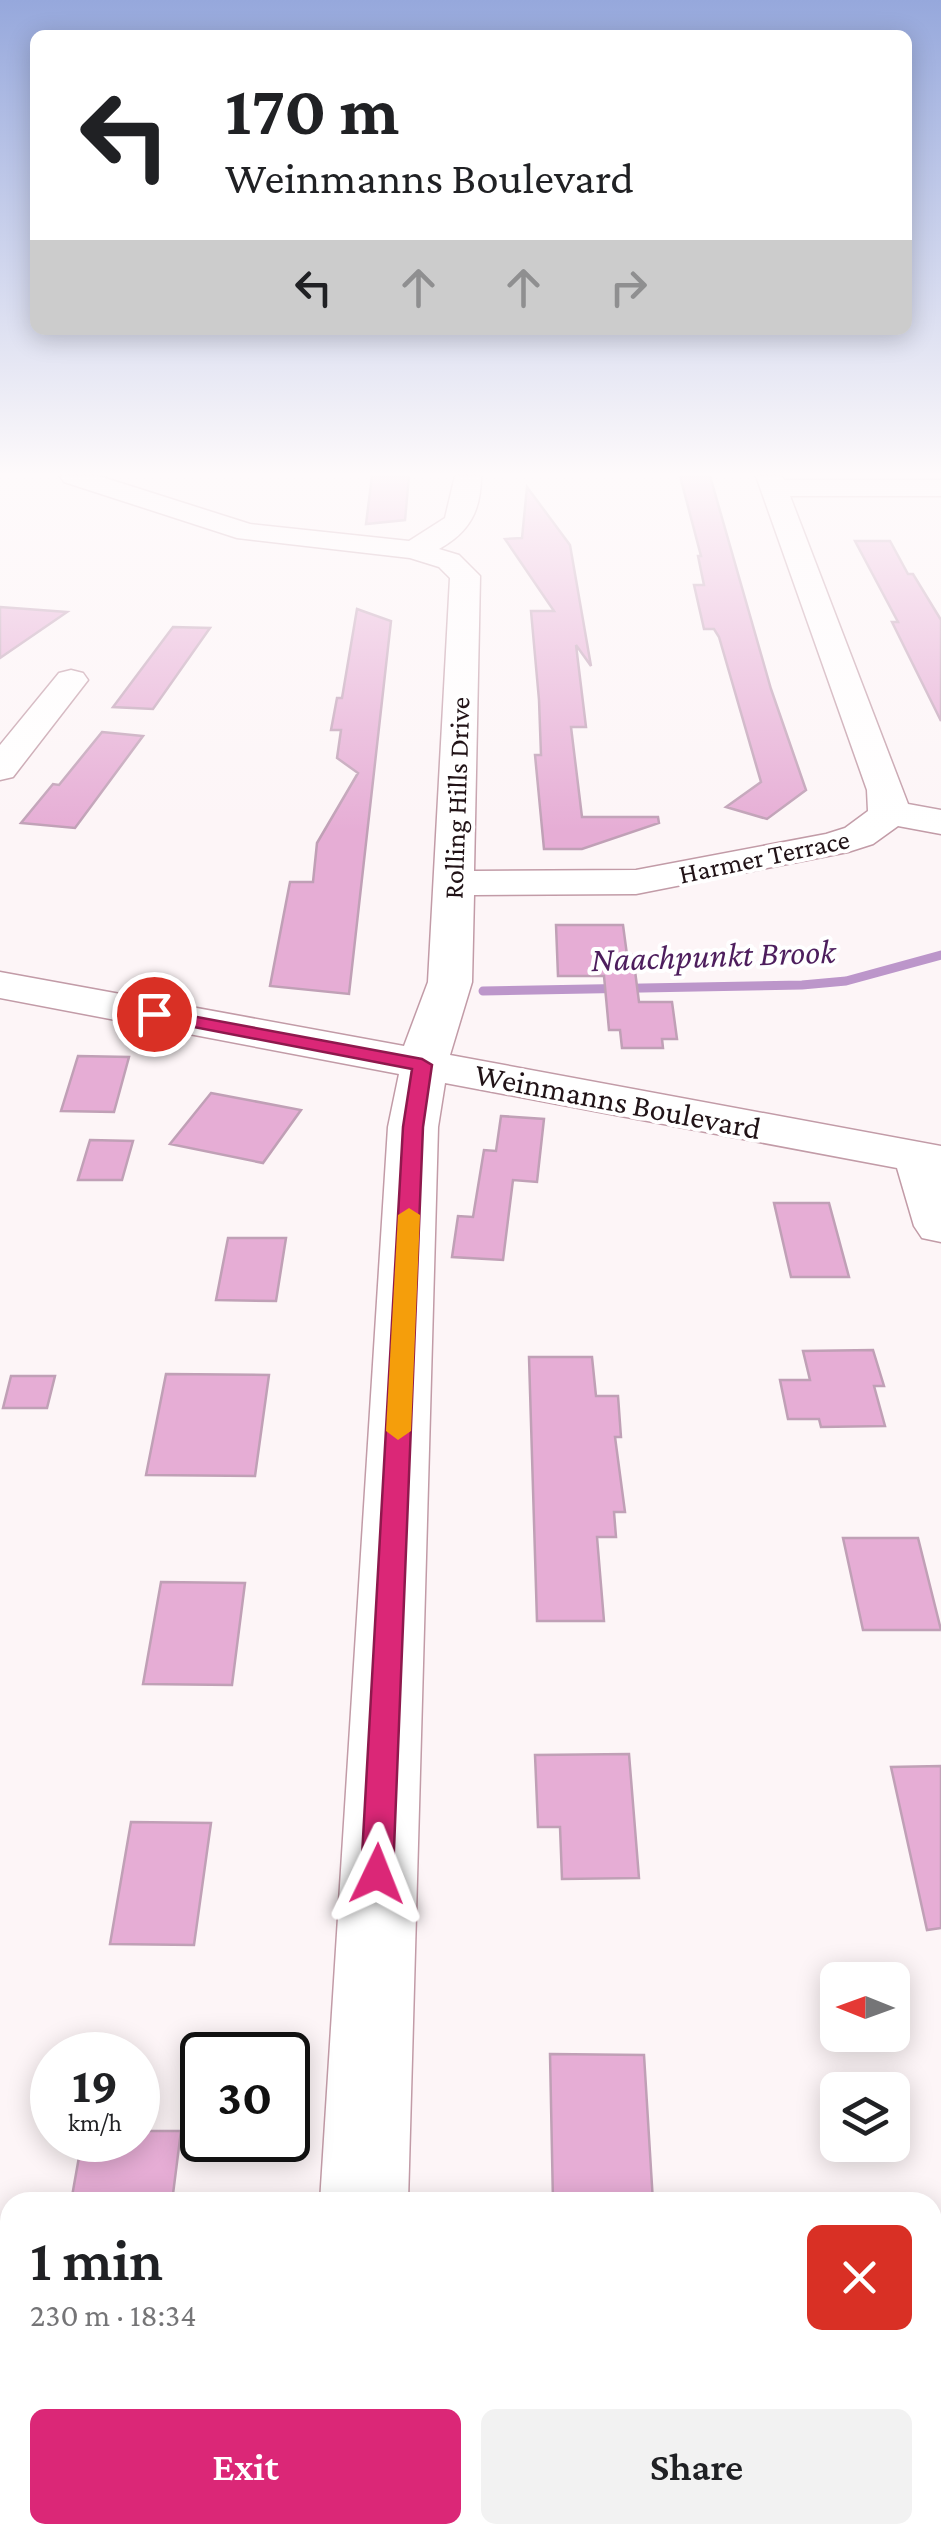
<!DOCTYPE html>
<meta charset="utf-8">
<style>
:root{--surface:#fff;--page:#f2f2f2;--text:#202124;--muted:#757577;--accent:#db2777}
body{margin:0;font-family:"Crimson Pro",serif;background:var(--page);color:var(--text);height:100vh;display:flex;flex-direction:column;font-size:38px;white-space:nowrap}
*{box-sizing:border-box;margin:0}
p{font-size:32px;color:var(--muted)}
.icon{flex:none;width:55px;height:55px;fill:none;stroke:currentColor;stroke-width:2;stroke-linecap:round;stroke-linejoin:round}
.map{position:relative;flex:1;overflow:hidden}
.details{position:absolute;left:0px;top:2192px;width:942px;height:352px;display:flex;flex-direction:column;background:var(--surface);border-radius:30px 30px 0 0;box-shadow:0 5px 25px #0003}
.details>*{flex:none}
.hud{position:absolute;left:30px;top:30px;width:882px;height:305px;border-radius:15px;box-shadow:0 5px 25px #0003;background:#fff;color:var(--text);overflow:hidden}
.needle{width:65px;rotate:271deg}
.buttons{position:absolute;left:820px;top:1962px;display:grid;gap:20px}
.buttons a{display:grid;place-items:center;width:90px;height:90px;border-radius:15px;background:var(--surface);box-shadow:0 5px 25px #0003;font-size:50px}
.speed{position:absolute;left:30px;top:2032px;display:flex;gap:20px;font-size:50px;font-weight:700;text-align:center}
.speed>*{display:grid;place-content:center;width:130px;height:130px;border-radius:50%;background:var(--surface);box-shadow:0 5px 25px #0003;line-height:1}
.speed small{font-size:25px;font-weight:400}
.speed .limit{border:5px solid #111;border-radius:15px;background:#fff;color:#111}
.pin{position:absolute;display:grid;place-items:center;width:85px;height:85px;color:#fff;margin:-42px;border:5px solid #fff;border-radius:50%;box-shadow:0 2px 10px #0007}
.me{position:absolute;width:110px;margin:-55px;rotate:2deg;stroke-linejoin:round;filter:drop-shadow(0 0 8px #0008)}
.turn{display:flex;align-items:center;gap:35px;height:210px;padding:0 30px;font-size:45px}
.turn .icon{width:130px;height:130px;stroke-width:2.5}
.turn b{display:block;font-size:70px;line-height:85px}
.lanes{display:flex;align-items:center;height:95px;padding:0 30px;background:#0003;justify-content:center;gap:50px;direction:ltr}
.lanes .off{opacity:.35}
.round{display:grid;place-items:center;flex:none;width:105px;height:105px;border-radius:15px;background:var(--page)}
.overview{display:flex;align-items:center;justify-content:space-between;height:170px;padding:0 30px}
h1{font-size:60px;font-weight:600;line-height:75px}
.action{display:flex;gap:20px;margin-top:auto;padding:20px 30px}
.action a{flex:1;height:115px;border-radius:15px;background:var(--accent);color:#fff;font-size:40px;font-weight:600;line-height:115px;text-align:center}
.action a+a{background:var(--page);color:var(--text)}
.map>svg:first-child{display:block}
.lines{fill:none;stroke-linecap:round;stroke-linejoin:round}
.stream{stroke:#bc96ca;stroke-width:9}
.building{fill:#e6add5;stroke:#c0a0b6;stroke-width:2.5}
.minor-casing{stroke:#c29ba7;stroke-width:3}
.minor{fill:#fff;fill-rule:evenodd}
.route{fill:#db2777;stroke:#8e194d;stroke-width:2.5}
.slow{fill:#f59e0b}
.labels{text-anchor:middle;stroke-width:8;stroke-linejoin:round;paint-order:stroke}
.far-street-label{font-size:28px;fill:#211317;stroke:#fff}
.street-label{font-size:32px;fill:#211317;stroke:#fff}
.water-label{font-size:35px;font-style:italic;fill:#4d1e5d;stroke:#fff}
</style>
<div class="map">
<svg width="941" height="2544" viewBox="0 0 941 2544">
<rect width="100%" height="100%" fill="#fdf5f7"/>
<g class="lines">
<path class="stream" d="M483 991 802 985 846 981 941 955"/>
</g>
<path class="building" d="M372 476H409L405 520 366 524Z
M680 476H710L771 689 806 790 767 819 726 807 761 782 719 637 714 629H704L694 585H704L698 556H701Z
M527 487 570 545 591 666 576 645 586 727H571L582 817H658L659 823 582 849H544L535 755H541L539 700 531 611H554L505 539 522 538Z
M855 541H890L908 574H913L941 620V721L892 622H898Z
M0 607 67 612 0 658Z
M357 609 391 621 349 994 270 986 290 882H313L317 843 358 773 337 758 341 730H331L337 698H342Z
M173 627 210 628 153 709 113 707Z
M102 732 143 736 75 828 21 823 53 784 59 785Z
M556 925H623L627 955H633L639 1002H672L677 1039H662L663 1048H622L620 1030H609L604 976H558Z
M78 1056 129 1057 114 1112 61 1111Z
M211 1093 301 1110 263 1163 170 1144Z
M501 1116 544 1119 537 1182 513 1180 503 1260 452 1257 458 1216 473 1217 484 1150 496 1151Z
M90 1140 133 1141 122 1180H78Z
M774 1203H829L849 1277H791Z
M228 1238H286L276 1301 216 1300Z
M873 1350 884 1386H874L885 1426 821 1427 819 1419H788L780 1380H810L803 1351Z
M529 1357H592L596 1396H618L621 1437H615L625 1512H614L616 1537H597L604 1621H537Z
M166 1374 269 1375 255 1476 146 1475Z
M11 1376H55L47 1408H3Z
M843 1538H918L941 1630H863Z
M161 1582 245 1583 232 1685 143 1684Z
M629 1754 639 1878 562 1879 560 1827H538L535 1755Z
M941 1766V1928L927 1930 891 1767Z
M131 1822 211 1823 194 1945 110 1944Z
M550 2054 644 2055 653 2202H553Z
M138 2131H181L172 2202H71L82 2140H138Z"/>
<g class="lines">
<defs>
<path id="minor" d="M60 476H99L250 524 409 541 445 518 455 476H481C481 510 470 532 439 549L459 555 480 576 474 871 636 870 826 834 845 828 868 811 867 790 756 476H782L784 480H941V496H790L908 804 941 810V834L898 826 873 844 848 852 636 894 474 895 472 982 450 1055 941 1146V1242L922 1238 914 1226 897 1168 445 1083 438 1127 408 2202H320L388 1127 399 1074 0 998V972L404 1046 428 982 450 578 439 567 410 558 237 538 64 482Z
M71 670 83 673 88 680 13 777 0 780V745L59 673Z
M301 2535H401L400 2544H300Z"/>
</defs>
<use href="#minor" class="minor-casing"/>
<use href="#minor" class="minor"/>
</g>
<linearGradient id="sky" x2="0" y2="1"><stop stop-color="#96a8dc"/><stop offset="0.57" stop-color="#fefafb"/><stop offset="1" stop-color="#fefafb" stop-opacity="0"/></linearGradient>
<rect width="941" height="832" fill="url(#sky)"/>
<path class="route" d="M154 1009 422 1059 432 1065 423 1127 393 1874 388 1884 377 1888 366 1884 361 1874 403 1127 412 1069 147 1018V1010Z"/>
<path class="slow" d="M409 1208 420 1215 411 1431 398 1440 386 1431 398 1215Z"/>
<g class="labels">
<g class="far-street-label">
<text transform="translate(456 798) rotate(-88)" y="10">Rolling Hills Drive</text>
<text transform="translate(764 856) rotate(-12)" y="10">Harmer Terrace</text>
</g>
<g class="street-label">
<text transform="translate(618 1101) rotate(11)" y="11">Weinmanns Boulevard</text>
</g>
<g class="water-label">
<text transform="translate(713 955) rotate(-2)" y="12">Naachpunkt Brook</text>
</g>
</g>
</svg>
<div class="buttons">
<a><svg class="needle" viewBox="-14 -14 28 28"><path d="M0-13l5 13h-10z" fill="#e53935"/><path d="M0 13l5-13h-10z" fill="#757577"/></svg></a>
<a><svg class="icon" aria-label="layers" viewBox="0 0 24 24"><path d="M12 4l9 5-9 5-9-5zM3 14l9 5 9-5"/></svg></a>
</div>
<div class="speed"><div>19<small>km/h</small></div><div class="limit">30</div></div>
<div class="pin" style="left:154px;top:1014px;background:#d93025"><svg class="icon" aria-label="arrive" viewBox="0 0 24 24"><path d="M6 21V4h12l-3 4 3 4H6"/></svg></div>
<svg class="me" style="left:377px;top:1874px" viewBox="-20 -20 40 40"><path d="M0-17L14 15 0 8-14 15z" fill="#db2777" stroke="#fff" stroke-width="4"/></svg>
<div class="hud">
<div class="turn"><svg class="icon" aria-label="left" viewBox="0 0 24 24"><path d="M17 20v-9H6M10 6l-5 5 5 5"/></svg><div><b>170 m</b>Weinmanns Boulevard</div></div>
<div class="lanes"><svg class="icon" aria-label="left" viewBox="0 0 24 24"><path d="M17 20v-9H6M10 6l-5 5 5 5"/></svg><svg class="icon off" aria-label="ahead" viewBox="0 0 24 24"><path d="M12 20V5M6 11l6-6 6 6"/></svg><svg class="icon off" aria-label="ahead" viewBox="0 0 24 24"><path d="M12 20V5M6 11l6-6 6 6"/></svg><svg class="icon off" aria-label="right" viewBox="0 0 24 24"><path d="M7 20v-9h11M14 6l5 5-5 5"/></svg></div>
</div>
<section class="details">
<div class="overview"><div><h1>1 min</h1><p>230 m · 18:34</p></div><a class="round" style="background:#d93025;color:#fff"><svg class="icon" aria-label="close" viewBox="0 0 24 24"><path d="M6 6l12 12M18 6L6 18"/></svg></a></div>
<div class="action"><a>Exit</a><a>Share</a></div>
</section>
</div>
